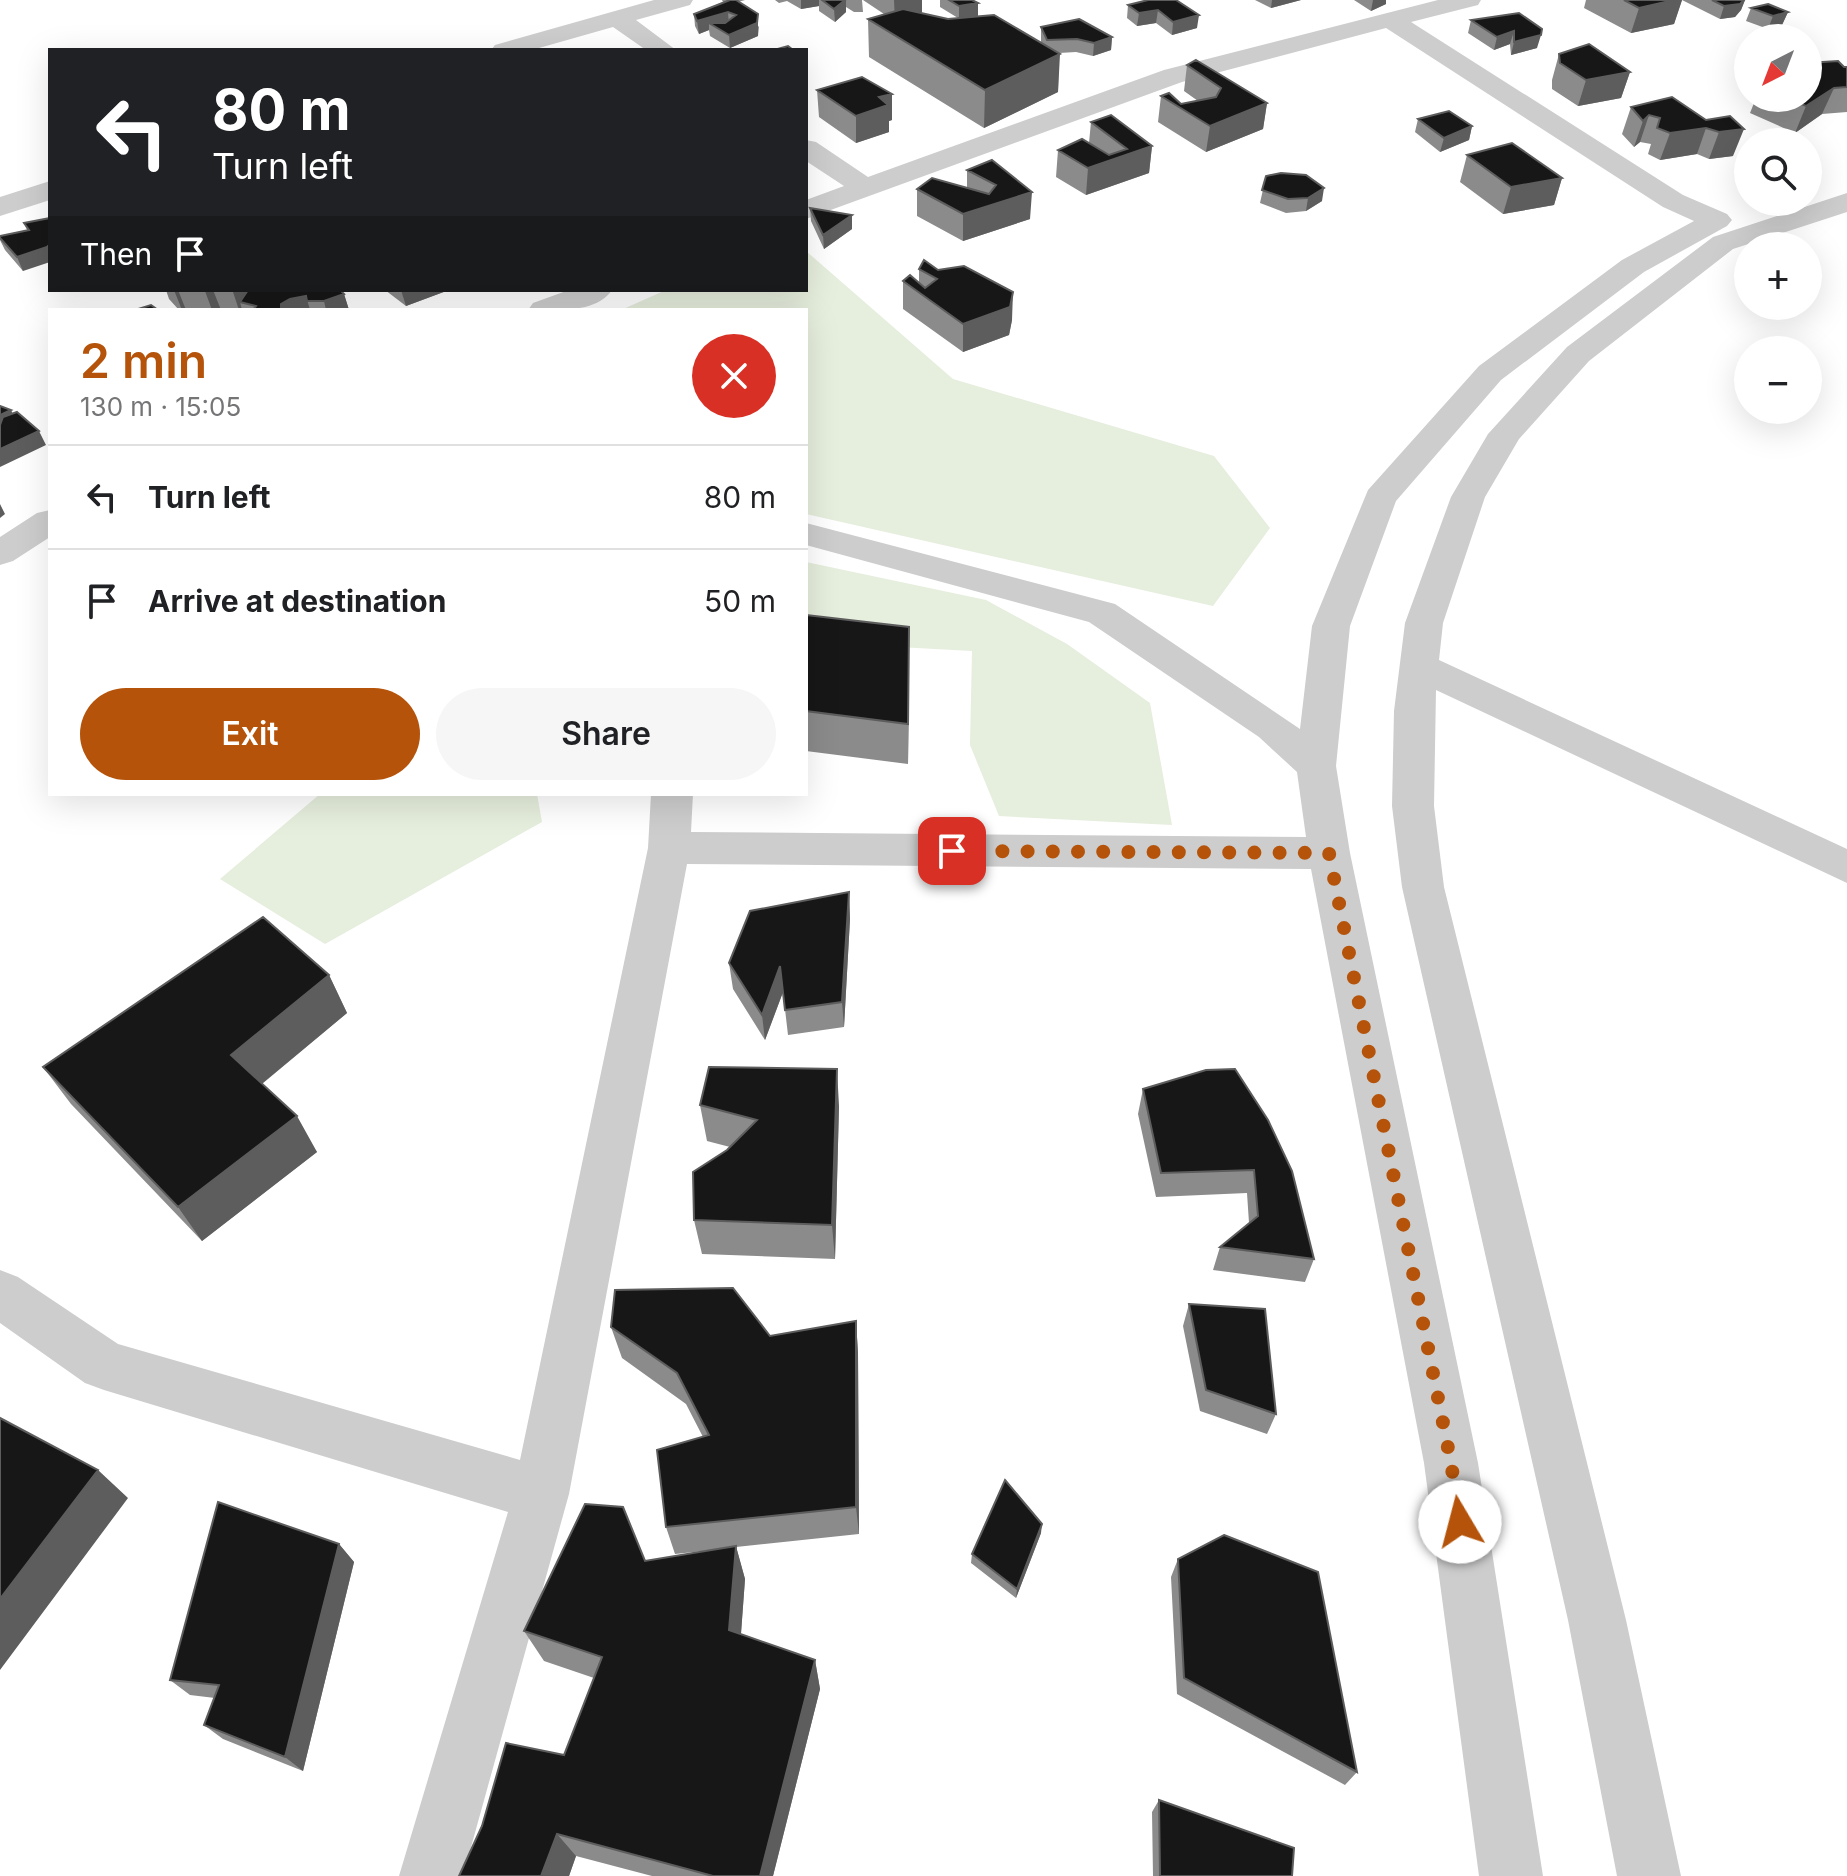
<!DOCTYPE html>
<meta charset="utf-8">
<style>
:root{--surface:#fff;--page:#f6f6f6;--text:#202124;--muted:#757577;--line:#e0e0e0;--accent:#b45309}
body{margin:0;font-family:Inter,sans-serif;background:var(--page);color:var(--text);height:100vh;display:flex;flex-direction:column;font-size:30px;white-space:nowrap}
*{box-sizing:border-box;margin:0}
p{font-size:26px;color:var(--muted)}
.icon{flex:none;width:44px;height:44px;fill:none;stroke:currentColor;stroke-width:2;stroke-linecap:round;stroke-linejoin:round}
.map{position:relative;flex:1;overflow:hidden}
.side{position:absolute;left:48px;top:308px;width:760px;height:488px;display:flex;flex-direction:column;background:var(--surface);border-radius:0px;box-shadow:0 8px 32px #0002}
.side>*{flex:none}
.top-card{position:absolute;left:48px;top:48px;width:760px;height:244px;border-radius:0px;box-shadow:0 8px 32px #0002;background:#202124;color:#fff;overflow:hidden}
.needle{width:52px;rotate:222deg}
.tools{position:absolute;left:1734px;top:24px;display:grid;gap:16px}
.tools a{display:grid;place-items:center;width:88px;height:88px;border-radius:50%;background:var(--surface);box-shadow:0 8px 32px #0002;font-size:40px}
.pin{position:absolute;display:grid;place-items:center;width:68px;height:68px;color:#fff;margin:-34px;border-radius:16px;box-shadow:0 4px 12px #0006}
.me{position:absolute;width:88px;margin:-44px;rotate:352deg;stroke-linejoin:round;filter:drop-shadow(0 0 6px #0008)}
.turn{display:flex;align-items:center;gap:28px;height:168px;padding:0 32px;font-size:36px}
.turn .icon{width:104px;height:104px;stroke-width:2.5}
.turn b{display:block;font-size:56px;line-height:68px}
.then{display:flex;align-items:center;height:76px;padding:0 32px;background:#0003;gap:16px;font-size:30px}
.round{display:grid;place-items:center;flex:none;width:84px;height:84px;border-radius:42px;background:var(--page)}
.overview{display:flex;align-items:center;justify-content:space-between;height:136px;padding:0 32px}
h1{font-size:48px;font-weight:600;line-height:60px;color:var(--accent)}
.button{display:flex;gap:16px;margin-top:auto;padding:16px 32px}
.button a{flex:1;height:92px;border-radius:48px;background:var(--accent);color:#fff;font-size:32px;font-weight:600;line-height:92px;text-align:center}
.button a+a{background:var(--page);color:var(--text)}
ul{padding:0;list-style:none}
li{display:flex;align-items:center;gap:24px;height:104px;padding:0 32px;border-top:2px solid var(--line)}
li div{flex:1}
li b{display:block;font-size:30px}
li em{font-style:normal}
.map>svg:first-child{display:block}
.green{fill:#e6eedd}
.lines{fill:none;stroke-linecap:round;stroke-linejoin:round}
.minor{fill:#cdcdcd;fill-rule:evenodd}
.wall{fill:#8b8b8b}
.shaded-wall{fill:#5d5d5d}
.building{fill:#171717;stroke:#5d5d5d;stroke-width:2}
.route{stroke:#b45309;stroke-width:14;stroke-dasharray:0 25.2}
</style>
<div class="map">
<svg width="1847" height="1876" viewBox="0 0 1847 1876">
<rect width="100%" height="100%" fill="#fff"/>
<path class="green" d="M806 251 953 379 1214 456 1270 528 1213 606 806 514V310H621L666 290H806Z
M806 562 986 600 1067 644 1150 703 1172 825 999 816 970 745 972 651 806 642Z
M320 794H537L542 822 325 944 220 879Z"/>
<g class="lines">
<path class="minor" d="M654 0H693L690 5 636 20 676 50H646L613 27 532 50H491L495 45Z
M1438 0H1481L1478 5 1411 22 1683 195 1727 214 1732 220 1727 226 1644 272 1501 380 1396 501 1350 626 1336 766 1350 853 1478 1463 1543 1876H1479L1424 1463 1311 869 687 864 569 1494 463 1876H399L508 1512 104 1390 85 1383 0 1323V1270L18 1277 118 1344 520 1460 648 848 651 794H693L691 832 1306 837 1297 772 1259 737 1089 622 806 545V523L1115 604 1300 729 1312 626 1368 490 1479 366 1622 260 1694 221 1663 207 1386 28 1182 82 806 219V200L844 186 806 161V140L816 142 868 177 1164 70Z
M50 181V200L0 216V197Z
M1847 193V212L1733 249 1589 361 1519 439 1485 497 1443 623 1439 660 1847 849V883L1436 690 1434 806 1444 887 1626 1620 1681 1876H1617L1568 1620 1402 887 1392 806 1394 711 1405 623 1451 497 1488 434 1567 347 1713 237Z
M569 290H612C596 314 554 310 528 310L533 303Z
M50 510V537L13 561 0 565V537L37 513Z"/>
</g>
<path class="wall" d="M722 0H745L738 2 759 27 758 36 730 48 710 36 709 30 699 34 695 26 694 14 723 2Z
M775 0H862L863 12H854L846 7V12L835 22 819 11V6L801 9 787 1 779 3Z
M863 0H922V12L919 13 948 19 958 18 940 7V0H972L978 16 1041 42V27L1112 37 1111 50 1093 56 1076 52 1059 53 1058 92 984 128 869 57 868 19 884 14Z
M1148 0 1197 28 1172 35 1156 23 1137 26 1127 18 1128 5Z
M1255 0H1301L1271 8Z
M1354 0H1386V4L1371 11Z
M1586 0H1682L1674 24 1631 33 1584 8Z
M1682 0H1745L1741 10 1735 17 1720 19Z
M1751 8 1788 12 1782 25 1768 29 1746 21Z
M1519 13 1537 48 1511 55 1510 44 1494 50 1468 33 1471 20Z
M1559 54 1630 72 1621 98 1578 106 1552 89V80Z
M1187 65 1267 103 1263 129 1206 152 1158 122 1161 96 1181 104 1198 101 1184 91Z
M1844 67H1847V112L1822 114 1795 133 1750 113 1756 98H1808Z
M817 90 892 120 889 121V132L856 143 819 117Z
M1631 107 1706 120 1730 116 1733 156 1709 159 1697 154 1660 160 1648 154 1651 144 1640 142 1634 147 1622 134Z
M1418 119 1472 126 1469 140 1440 152 1415 132Z
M1091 122 1152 146 1149 173 1086 195 1056 177 1058 150 1089 143Z
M1467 155 1562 178 1554 205 1503 214 1460 182Z
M992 160 1030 219 963 241 917 216V189L967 188V170Z
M1266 176 1322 201 1306 211 1286 213 1260 203Z
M810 208 852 215V229L824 249 811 221Z
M50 218 23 271 5 250 0 240V236L27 230 24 223Z
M919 269 1012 320 1009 335 963 352 903 309V281L919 283Z
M166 290H340L344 294 349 310H179L169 299Z
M385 290H449L406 306Z
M806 615 909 668 908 764 806 751Z
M849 892 850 919 844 1027 788 1035 783 992 765 1040 733 989 729 963Z
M329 975 347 1013 262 1084 317 1152 202 1241 71 1104 43 1067Z
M1206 1070 1314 1259 1305 1282 1213 1270 1220 1247 1249 1223 1247 1193 1156 1197 1138 1114 1143 1089Z
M700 1105 839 1106 835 1259 702 1254 694 1220 727 1150 730 1147 707 1141Z
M1189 1304 1276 1414 1267 1434 1200 1411 1183 1326Z
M856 1321 858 1353 859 1534 736 1547 745 1579 741 1634 815 1660 820 1689 773 1876H652L576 1856 569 1876H459L564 1755 594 1678 544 1661 524 1631 645 1561 713 1550 675 1554 666 1527 703 1437 686 1404 622 1358 611 1327 770 1336Z
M1041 1533 1016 1598 971 1563 972 1554Z
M339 1544 354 1562 303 1771 223 1739 204 1725 215 1698 190 1695 170 1680Z
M1178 1559 1357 1772 1345 1785 1177 1694 1171 1577Z
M1159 1800 1292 1876H1153L1152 1812Z"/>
<path class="shaded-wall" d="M801 0H819V6L801 9Z
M846 0V12L835 22 834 9Z
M894 0H922V12L895 22Z
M1272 0H1301L1271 8Z
M1373 0H1386V4L1371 11Z
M1674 0H1682L1674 24 1631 33 1639 8Z
M1745 0 1741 10 1735 17 1720 19 1724 6Z
M978 3V16L959 19V6Z
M1158 10 1156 23 1137 26 1139 13Z
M728 12 729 25 709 23V30L699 34 697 21Z
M1788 12 1782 25 1768 29 1773 16Z
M758 14V36L730 48 729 35Z
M1199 15 1197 28 1172 35 1173 22Z
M1514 31 1510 44 1494 50 1497 37Z
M1541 35 1537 48 1511 55 1514 42Z
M1112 37 1111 50 1093 56 1094 43Z
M1060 54 1058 92 984 128 985 90Z
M1630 72 1621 98 1578 106 1586 80Z
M1834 88 1822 114 1795 133 1806 106Z
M892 94V120L889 121V132L856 143V116L879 97Z
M1267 103 1263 129 1206 152 1210 126Z
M1649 115 1640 142 1634 147 1643 121Z
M1472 126 1469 140 1440 152 1444 138Z
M1706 128 1697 154 1660 160 1670 133Z
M1744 129 1733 156 1709 159 1719 132Z
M1152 146 1149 173 1086 195 1088 168Z
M1562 178 1554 205 1503 214 1511 187Z
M1324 188 1322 201 1306 211 1308 198Z
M1032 192 1030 219 963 241V214Z
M852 215V229L824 249 823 235Z
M50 244V262L23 271 17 257Z
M174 290H178L186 310H182Z
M201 290H213L221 310H212L205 291Z
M238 290H268L256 306 240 302 242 310H239L233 292Z
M401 290H449L406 306Z
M1013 292 1012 320 1009 335 963 352V324Z
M344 294 349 310H326L324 301Z
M306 296 310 310H281V304L290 299Z
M11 410 18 424 0 432V415Z
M39 431 46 445 0 467V449Z
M0 504 5 514 0 518Z
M909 627V668L908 764V724Z
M849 892 850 919 844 1027 842 1002Z
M780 966 783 992 765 1040 762 1015Z
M329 975 347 1013 252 1092 231 1055Z
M837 1069 839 1106 835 1259 832 1225Z
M297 1116 317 1152 202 1241 178 1207Z
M856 1321 858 1353 859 1534 856 1507Z
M98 1470 128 1498 0 1670V1599Z
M1042 1524 1041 1533 1016 1598 1017 1589Z
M339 1544 354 1562 303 1771 285 1757Z
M736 1546 745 1579 739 1660 729 1630Z
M815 1660 820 1689 773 1876H760Z
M557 1834 576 1856 569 1876H541Z"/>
<path class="building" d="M730 0H736L758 14 757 23 729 35 709 23H725L736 15 728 12 697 21 694 14Z
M822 0H845L834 9Z
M949 0H972L978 3 959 6Z
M1148 0H1176L1199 15 1173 22 1158 10 1139 13 1128 5Z
M1624 0H1674L1639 8Z
M1712 0H1744L1740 4 1724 6Z
M1768 4 1788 12 1773 16 1751 8Z
M903 9 948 19 994 15 1060 54 985 90 868 19Z
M1519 13 1542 29 1541 35 1514 42V31L1497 37 1471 20Z
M1079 19 1112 37 1094 43 1077 39 1047 40 1041 27Z
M1589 44 1630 72 1586 80 1560 63 1559 54Z
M788 46 793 50H774Z
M1196 60 1267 103 1210 126 1161 96 1169 93 1181 104 1216 97 1221 88 1187 65Z
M1838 61 1844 67H1847V87L1834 88 1806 106 1786 98H1808V63Z
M862 77 892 94 879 97 888 105 856 116 817 90Z
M1672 97 1706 120 1730 116 1744 129 1719 132 1706 128 1670 133 1657 128 1660 118 1649 115 1643 121 1631 107Z
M1449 111 1472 126 1444 138 1418 119Z
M1111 115 1152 146 1088 168 1058 150 1082 139 1109 155 1127 149 1091 122Z
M1512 143 1562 178 1511 187 1467 155Z
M992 160 1032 192 963 214 917 189 932 178 989 194 996 185 967 170Z
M1281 173 1306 175 1324 188 1308 198 1288 199 1262 190 1266 176Z
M810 208 852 215 823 235Z
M50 218V244L47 247 17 257 0 238V236L29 230 24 223Z
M924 260 938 270 964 266 1013 292 1010 307 963 324 903 281 910 275 925 288 937 279 919 269Z
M248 290H340L344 294 324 301H307L306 296 290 299 281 304V310H253L256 306 240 302Z
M151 305 158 310H135Z
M0 406 11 410 0 415Z
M17 412 39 431 0 449V425L3 417Z
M806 615 909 627 908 724 806 711Z
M849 892 842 1002 785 1010 780 966 762 1015 729 963 750 911Z
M263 917 329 975 231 1055 297 1116 178 1207 43 1067Z
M709 1067 837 1069 832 1225 694 1220 693 1172 727 1150 757 1120 700 1105Z
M1235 1069 1268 1120 1292 1171 1314 1259 1220 1247 1258 1216 1254 1170 1161 1173 1143 1089 1206 1070Z
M733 1288 770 1336 856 1321V1507L666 1527 657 1450 709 1435 677 1373 611 1327 615 1290Z
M1189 1304 1265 1309 1276 1414 1206 1390Z
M0 1418 98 1470 0 1599Z
M1005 1480 1042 1524 1017 1589 972 1554Z
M218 1502 339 1544 285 1757 204 1725 219 1685 170 1680Z
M585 1504 623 1507 645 1561 736 1546 729 1630 815 1660 760 1876H713L557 1834 541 1876H459L482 1826 506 1743 564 1755 602 1657 524 1631Z
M1224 1535 1318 1572 1357 1772 1184 1678 1178 1559Z
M1159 1800 1294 1848 1292 1876H1160Z"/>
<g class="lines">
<path class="route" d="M952 851 1329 853 1451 1463 1460 1522"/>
</g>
</svg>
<div class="tools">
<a><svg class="needle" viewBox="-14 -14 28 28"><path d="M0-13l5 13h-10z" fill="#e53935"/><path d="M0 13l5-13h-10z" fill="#757577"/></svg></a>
<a><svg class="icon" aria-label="search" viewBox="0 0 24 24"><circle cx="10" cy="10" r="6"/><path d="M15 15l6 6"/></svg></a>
<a>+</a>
<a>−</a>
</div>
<div class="pin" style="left:952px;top:851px;background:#d93025"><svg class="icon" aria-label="arrive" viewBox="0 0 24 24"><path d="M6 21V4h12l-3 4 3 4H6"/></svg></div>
<svg class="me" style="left:1460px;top:1522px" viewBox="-20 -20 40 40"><circle r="19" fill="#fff"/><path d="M0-13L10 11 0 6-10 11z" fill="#b45309"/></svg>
<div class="top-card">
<div class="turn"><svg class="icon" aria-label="left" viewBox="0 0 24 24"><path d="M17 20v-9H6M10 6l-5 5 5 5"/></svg><div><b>80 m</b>Turn left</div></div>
<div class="then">Then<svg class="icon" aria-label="arrive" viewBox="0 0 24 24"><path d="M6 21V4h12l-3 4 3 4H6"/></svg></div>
</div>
<section class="side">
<div class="overview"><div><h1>2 min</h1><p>130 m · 15:05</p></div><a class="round" style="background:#d93025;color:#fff"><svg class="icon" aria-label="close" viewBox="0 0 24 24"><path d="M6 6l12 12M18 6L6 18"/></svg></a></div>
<ul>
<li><svg class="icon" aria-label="left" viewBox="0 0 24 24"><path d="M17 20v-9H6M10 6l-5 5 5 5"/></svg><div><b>Turn left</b></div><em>80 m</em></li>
<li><svg class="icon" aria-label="arrive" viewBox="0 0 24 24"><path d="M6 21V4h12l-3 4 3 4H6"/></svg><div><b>Arrive at destination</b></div><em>50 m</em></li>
</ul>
<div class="button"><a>Exit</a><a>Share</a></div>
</section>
</div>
